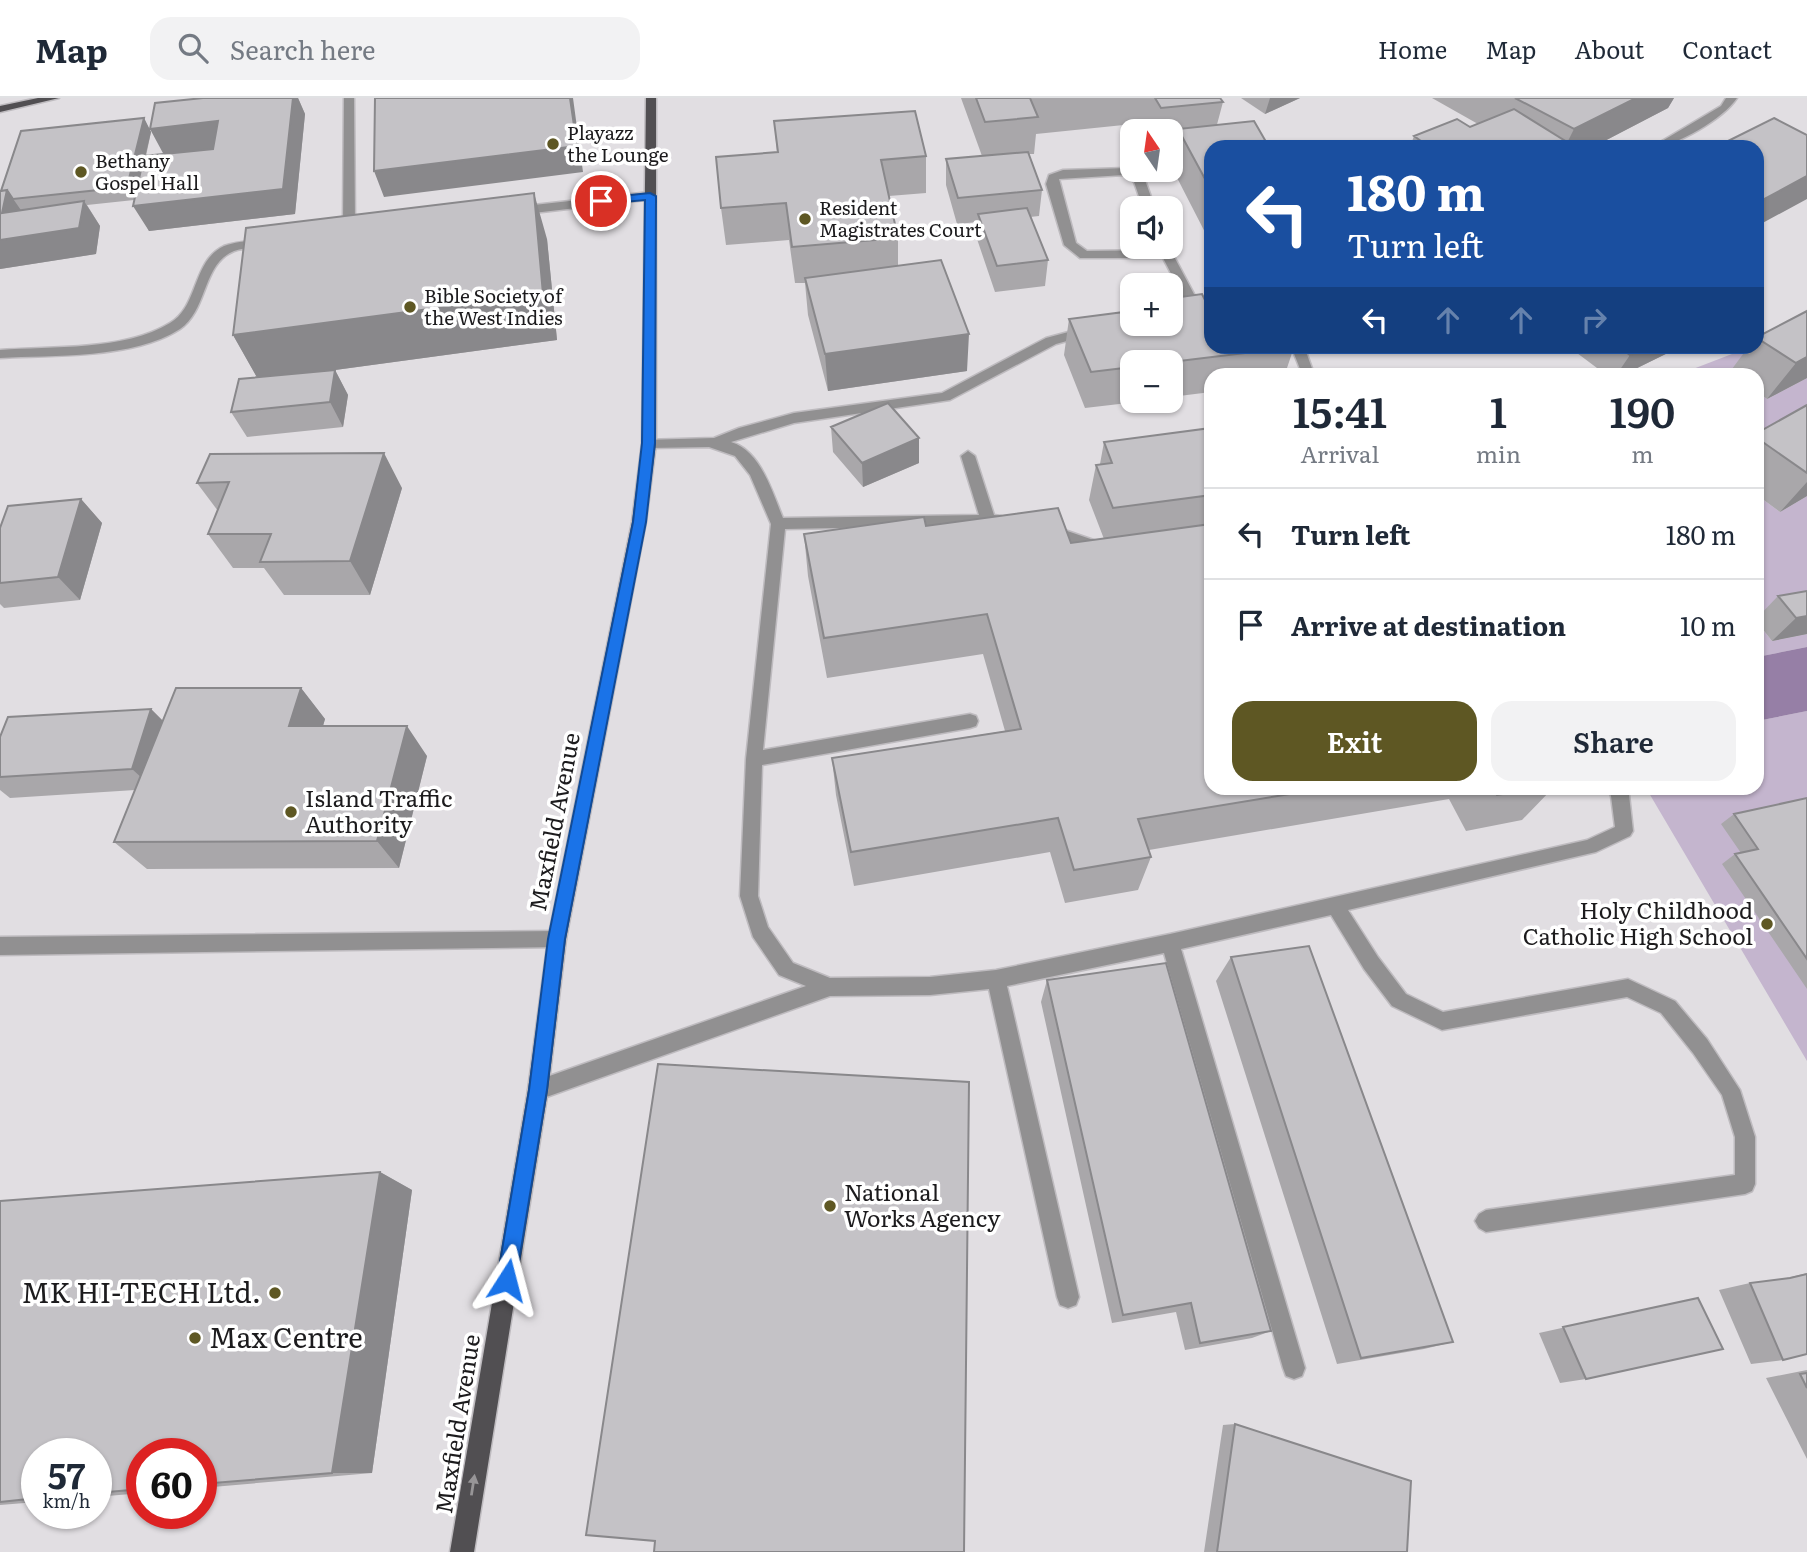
<!DOCTYPE html>
<meta charset="utf-8">
<style>
:root{--surface:#fff;--page:#f2f2f3;--text:#1f2937;--muted:#747a83;--line:#e0e1e3;--accent:#5e5723}
body{margin:0;font-family:Literata,serif;background:var(--page);color:var(--text);height:100vh;display:flex;flex-direction:column;font-size:26px;white-space:nowrap}
*{box-sizing:border-box;margin:0}
p{font-size:23px;color:var(--muted)}
.icon{flex:none;width:38px;height:38px;fill:none;stroke:currentColor;stroke-width:2;stroke-linecap:round;stroke-linejoin:round}
.map{position:relative;flex:1;overflow:hidden}
.side{position:absolute;left:1204px;top:270px;width:560px;height:427px;display:flex;flex-direction:column;background:var(--surface);border-radius:21px;box-shadow:0 2px 5px #0004}
.side>*{flex:none}
.top-card{position:absolute;left:1204px;top:42px;width:560px;height:214px;border-radius:21px;box-shadow:0 2px 5px #0004;background:#1a4fa0;color:#fff;overflow:hidden}
.needle{width:46px;rotate:347deg}
.fabs{position:absolute;left:1120px;top:21px;display:grid;gap:14px}
.fabs a{display:grid;place-items:center;width:63px;height:63px;border-radius:14px;background:var(--surface);box-shadow:0 2px 5px #0004;font-size:35px}
.speed{position:absolute;left:21px;top:1340px;display:flex;gap:14px;font-size:35px;font-weight:700;text-align:center}
.speed>*{display:grid;place-content:center;width:91px;height:91px;border-radius:50%;background:var(--surface);box-shadow:0 2px 5px #0004;line-height:1}
.speed small{font-size:18px;font-weight:400}
.speed .limit{border:10px solid #d22;background:#fff;color:#111}
.pin{position:absolute;display:grid;place-items:center;width:60px;height:60px;color:#fff;margin:-30px;border:4px solid #fff;border-radius:50%;box-shadow:0 2px 7px #0007}
.me{position:absolute;width:77px;margin:-38px;rotate:9deg;stroke-linejoin:round;filter:drop-shadow(0 0 5px #0008)}
.turn{display:flex;align-items:center;gap:24px;height:147px;padding:0 28px;font-size:32px}
.turn .icon{width:91px;height:91px;stroke-width:2.5}
.turn b{display:block;font-size:49px;line-height:60px}
.lanes{display:flex;align-items:center;height:66px;padding:0 28px;background:#0003;justify-content:center;gap:35px;direction:ltr}
.lanes .off{opacity:.35}
.eta{display:flex;justify-content:space-evenly;align-items:center;height:119px;text-align:center}
.eta b{font-size:42px;font-weight:600;line-height:49px}
.button{display:flex;gap:14px;margin-top:auto;padding:14px 28px}
.button a{flex:1;height:80px;border-radius:21px;background:var(--accent);color:#fff;font-size:28px;font-weight:600;line-height:80px;text-align:center}
.button a+a{background:var(--page);color:var(--text)}
ul{padding:0;list-style:none}
li{display:flex;align-items:center;gap:21px;height:91px;padding:0 28px;border-top:2px solid var(--line)}
li div{flex:1}
li b{display:block;font-size:26px}
li em{font-style:normal}
header{display:flex;align-items:center;gap:42px;box-sizing:border-box;height:98px;padding:0 35px;background:var(--surface);border-bottom:2px solid var(--line)}
header strong{font-size:33px}
nav{display:flex;gap:38px;margin-inline-start:auto;font-size:24px}
.search{width:490px;height:63px;background:var(--page);display:flex;align-items:center;gap:18px;box-sizing:border-box;padding:0 24px;border-radius:21px;color:var(--muted);font-size:26px}
.map>svg:first-child{display:block}
.green{fill:#c4b5ce}
.water{fill:#967fa6}
.lines{fill:none;stroke-linecap:round;stroke-linejoin:round}
.lane-casing{stroke:#bebbbf;stroke-width:3}
.street-casing{stroke:#bebbbf;stroke-width:3}
.primary-casing{stroke:#bebbbf;stroke-width:3}
.lane{fill:#919091;fill-rule:evenodd}
.street{fill:#919091;fill-rule:evenodd}
.primary{fill:#514f52;fill-rule:evenodd}
.wall{fill:#a9a7aa}
.shaded-wall{fill:#89888b}
.building{fill:#c4c2c6;stroke:#89888b;stroke-width:2}
.oneway{fill:#979597}
.route{fill:#1a73e8;stroke:#114b97;stroke-width:2}
.poi-dot{fill:#5e5723;stroke:#fff;stroke-width:2.5}
.labels{text-anchor:middle;stroke-width:7;stroke-linejoin:round;paint-order:stroke}
.far-poi-label{font-size:19px;fill:#1c1b1d;stroke:#fff;text-anchor:start}
.poi-label{font-size:23px;fill:#1c1b1d;stroke:#fff;text-anchor:start}
.street-label{font-size:23px;fill:#1c1b1d;stroke:#fff}
.near-poi-label{font-size:28px;fill:#1c1b1d;stroke:#fff;text-anchor:end}
</style>
<header>
<strong>Map</strong>
<div class="search"><svg class="icon" aria-label="search" viewBox="0 0 24 24"><circle cx="10" cy="10" r="6"/><path d="M15 15l6 6"/></svg>Search here</div>
<nav><a>Home</a><a>Map</a><a>About</a><a>Contact</a></nav>
</header>
<div class="map">
<svg width="1807" height="1454" viewBox="0 0 1807 1454">
<rect width="100%" height="100%" fill="#e1dee2"/>
<path class="green" d="M1807 227 1730 276H1680Z
M1807 280V326L1757 354V294L1767 301Z
M1757 397 1780 414 1807 398V512L1757 521Z
M1757 524 1772 543 1807 536V549L1757 559Z
M1807 613V963L1646 690H1757V623Z"/>
<path class="water" d="M1807 549V613L1757 623V559Z"/>
<g class="lines">
<defs>
<path id="lane" d="M344 0H354L355 129 339 135 333 131 343 127Z
M1127 70 1145 82 1155 110H1143L1134 84 1124 77 1059 81 1076 145 1087 153 1159 152 1157 149H1169L1203 213 1202 216H1192L1163 160H1080L1064 147 1046 86 1049 77 1063 72Z
M650 94 654 95V101L516 117 510 113 516 109Z
M267 141 271 142V148C259 150 245 149 234 153 202 166 208 212 180 231 134 261 53 257 0 260V252C51 248 125 253 170 225 199 208 192 163 224 148 237 143 253 143 267 141Z
M1132 217V225L1056 246 950 302 794 325 731 344C761 353 772 394 783 420L979 417 961 358 968 353 975 358 994 417 1001 418 1003 422 996 427 785 431 763 652 970 616 976 618 978 623 976 628 970 630 762 667 758 798 768 829 793 865 830 880 930 879 996 872 1170 836 1587 742 1615 729 1611 698 1607 690H1625L1629 697 1633 733 1630 738 1596 754 1348 812 1378 859 1406 896 1443 914 1628 881 1675 903 1707 941 1740 992 1755 1039V1086L1752 1093 1745 1096 1486 1134 1479 1130 1475 1123 1479 1116 1486 1112 1735 1077V1039L1722 997 1693 955 1661 915 1627 899 1442 932 1392 908 1364 871 1331 817 1181 851 1305 1270 1302 1278 1294 1281 1286 1278 1283 1270 1164 855 1007 888 1079 1199 1076 1207 1068 1210 1060 1207 1057 1199 989 891 930 897 830 898 538 1002 531 999 528 992 531 985 538 982 806 888 779 877 753 839 740 798 746 661 771 426 750 377 735 358 709 349 649 350 644 348V342L714 340 739 330 794 315 942 295 1046 240Z
M1291 248H1304L1314 276H1302Z
M1047 426 1108 447 1111 451 1103 457 1042 435 1040 431Z
M557 833 564 835 566 841 564 847 557 849 0 857V839Z"/>
<path id="street" d="M1726 0H1737C1724 20 1676 49 1652 49L1721 8Z"/>
<path id="primary" d="M38 0H59L0 14V8Z
M646 0H656V345L646 424 566 841 548 992 474 1454H450L528 992 548 841 632 424 642 345Z"/>
</defs>
<use href="#lane" class="lane-casing"/>
<use href="#street" class="street-casing"/>
<use href="#primary" class="primary-casing"/>
<use href="#lane" class="lane"/>
<use href="#street" class="street"/>
<use href="#primary" class="primary"/>
</g>
<path class="wall" d="M203 0H298L305 16 295 116 149 133 134 102 87 107 100 128 96 156 0 171V93L144 20 151 34 146 58 164 56Z
M961 0H1220L1223 4 1211 49V146L1171 68 1175 45H1171V33H1147L1143 25 1036 36 1034 56H1029L1042 92 1039 118 1030 119 1048 162 1045 188 995 194 977 141 978 124 957 126 946 87V61L982 58Z
M1241 0H1300L1265 16Z
M1432 0H1674L1668 10 1593 49H1410L1414 38 1470 29 1478 26Z
M774 23 926 58V95L889 98 898 140V168L967 273 828 293 808 217 805 185H795L789 142 726 147 721 110 777 54Z
M547 141 557 242 335 272 348 297 343 329 247 339 231 314 257 279 233 237Z
M1181 199 1206 204 1294 249 1285 276H1211V294L1171 299V264H1132V303H1145L1085 310 1064 257 1069 221 1132 226Z
M1807 213V280L1767 301 1757 294V276H1730L1729 275 1749 248H1757V239Z
M1569 248H1682L1625 276H1605L1569 249Z
M1807 307V398L1780 414 1757 397V335Z
M831 329 919 365 863 389 833 354Z
M1211 330V690H1553L1522 722 1466 733 1449 701 1149 752 1151 759 1138 792 1065 805 1050 754 854 788 836 697 832 660 1005 633 983 556 827 580 808 478 804 436 926 428 1071 445 1104 441 1089 402 1096 367 1100 366 1104 344Z
M210 356 402 390 370 497H284L264 470H233L208 436 218 413 197 385Z
M81 401 102 425 80 502 4 510 0 506V430Z
M1807 493V536L1772 543 1757 524V520L1778 498Z
M301 590 325 621 323 628 427 658 399 770 147 771 114 744 135 692 10 700 0 692V639L151 611 163 623Z
M1807 700V891L1722 766 1735 756 1741 755 1721 726 1734 716Z
M1231 859 1453 1244 1424 1251 1337 1266 1216 883Z
M1047 882 1271 1233 1252 1240 1185 1252 1176 1214 1112 1225 1041 904Z
M380 1074 412 1092 372 1375 201 1390V1356H142V1395L96 1399V1356H37V1404L0 1407V1103Z
M1807 1175V1256L1783 1262 1751 1266 1719 1192 1750 1185 1783 1181Z
M1698 1200 1586 1281 1560 1285 1539 1235Z
M1807 1272V1361L1766 1280Z
M1235 1326 1407 1454H1204L1223 1327Z"/>
<path class="shaded-wall" d="M293 0H298L305 16 295 116 149 133 133 108Z
M570 0H573L583 74 384 99 374 73Z
M1270 0H1300L1265 16Z
M1636 0H1674L1668 10 1593 49H1565L1574 31Z
M144 20 151 34 135 102 127 89Z
M218 23 231 49 164 57 150 31Z
M1807 78V101L1757 128V105Z
M7 92 25 118 84 103 100 128 96 156 0 171V142L2 115Z
M534 95 547 141 557 242 335 272 348 297 343 329 330 304 259 283 233 237Z
M969 236 967 273 828 293 825 256Z
M1647 248H1682L1625 276H1617L1630 257Z
M1807 259V280L1767 301 1796 265Z
M919 340V365L863 389 862 365Z
M384 355 402 390 370 497 350 463Z
M1807 384V398L1780 414Z
M81 401 102 425 80 502 58 479Z
M1807 518V536L1772 543 1796 520Z
M301 590 325 621 314 658 289 628Z
M151 611 172 632 154 691 132 671Z
M407 628 427 658 399 770 377 743Z
M380 1074 412 1092 372 1375H332Z"/>
<path class="building" d="M203 0H293L283 91 133 108 144 58 213 51 218 23 150 31 155 5Z
M375 0H570L577 48 374 73Z
M976 0H1030L1038 19 985 24Z
M1155 0H1220L1223 4 1161 10Z
M1515 0H1636L1574 31Z
M1514 11 1575 49H1424L1428 48 1414 38 1457 21 1470 29Z
M915 13 926 58 881 62 898 140 792 149 786 105 721 110 716 59 778 54 774 23Z
M144 20 127 89 13 101 7 92 1 93 21 33Z
M1774 20 1807 37V78L1757 105V49H1716Z
M1254 23 1269 49H1211V92L1178 31Z
M1028 54 1042 92 958 100 946 61Z
M7 92 2 115 84 103 79 130 0 142V93Z
M534 95 543 196 233 237 246 130Z
M1027 110 1048 162 997 168 978 116Z
M941 162 969 236 825 256 805 180Z
M1178 193 1181 199 1202 196 1206 204H1211V248L1294 249 1171 264H1132V269L1091 274 1069 221 1132 213V226H1171V194Z
M1807 213V259L1796 265 1757 240V239Z
M1618 248H1647L1630 257Z
M335 272 330 304 231 314 239 281Z
M888 305 919 340 862 365 831 329Z
M1807 307V375L1757 340V335Z
M1211 330V397L1113 410 1096 367 1112 365 1104 344Z
M384 355 350 463 260 464 271 436H208L229 384 197 385 210 356Z
M81 401 58 479 0 485V430L8 408Z
M1058 410 1071 445 1211 426V690H1327L1138 721 1151 759 1074 772 1058 720 851 754 832 660 1021 631 987 516 824 540 804 436 924 419 926 428Z
M1807 493V518L1796 520 1778 498Z
M176 590H301L289 628H407L377 743 114 744Z
M151 611 132 671 0 679V639L8 619Z
M1492 690H1540L1497 697Z
M1807 700V861L1735 756 1758 751 1734 716Z
M1309 848 1453 1244 1361 1260 1231 859Z
M1166 865 1271 1233 1200 1245 1191 1205 1123 1217 1047 882Z
M658 966 969 984 964 1454H654L655 1443 586 1437Z
M380 1074 332 1375 201 1386V1356H142V1391L96 1395V1356H37V1400L0 1404V1103Z
M1807 1176V1256L1783 1262 1750 1185 1790 1180Z
M1698 1200 1723 1251 1586 1281 1563 1229Z
M1807 1275V1290L1800 1276Z
M1235 1326 1411 1383 1407 1454H1217Z"/>
<defs><path id="oneway-solid" d="M-6-.8H1V-3.2L6.5 0L1 3.2V.8H-6Z" transform="scale(1.75)"/></defs>
<use class="oneway" href="#oneway-solid" transform="translate(473 1387) rotate(-81)"/>
<path class="route" d="M650 95 656 98 655 345 646 424 565 841 547 992 516 1182 514 1189 507 1192 500 1189 497 1182 529 992 548 841 633 424 642 345 645 102 601 106 596 103 601 100Z"/>
<g class="poi-dot">
<circle cx="553" cy="46" r="7"/>
<circle cx="81" cy="74" r="7"/>
<circle cx="805" cy="121" r="7"/>
<circle cx="410" cy="209" r="7"/>
<circle cx="291" cy="714" r="7"/>
<circle cx="1767" cy="826" r="7"/>
<circle cx="830" cy="1108" r="7"/>
<circle cx="275" cy="1195" r="7"/>
<circle cx="195" cy="1240" r="7"/>
</g>
<g class="labels">
<g class="far-poi-label">
<text x="567" y="42">Playazz<tspan x="567" dy="22">the Lounge</tspan></text>
<text x="95" y="70">Bethany<tspan x="95" dy="22">Gospel Hall</tspan></text>
<text x="819" y="117">Resident<tspan x="819" dy="22">Magistrates Court</tspan></text>
<text x="424" y="205">Bible Society of<tspan x="424" dy="22">the West Indies</tspan></text>
</g>
<g class="poi-label">
<text x="305" y="709">Island Traffic<tspan x="305" dy="26">Authority</tspan></text>
<text x="1753" y="821" text-anchor="end">Holy Childhood<tspan x="1753" dy="26">Catholic High School</tspan></text>
<text x="844" y="1103">National<tspan x="844" dy="26">Works Agency</tspan></text>
</g>
<g class="street-label">
<text transform="translate(555 724) rotate(-79)" y="8">Maxfield Avenue</text>
<text transform="translate(458 1326) rotate(-81)" y="8">Maxfield Avenue</text>
</g>
<g class="near-poi-label">
<text x="261" y="1205">MK HI-TECH Ltd.</text>
<text x="209" y="1250" text-anchor="start">Max Centre</text>
</g>
</g>
</svg>
<div class="fabs">
<a><svg class="needle" viewBox="-14 -14 28 28"><path d="M0-13l5 13h-10z" fill="#e53935"/><path d="M0 13l5-13h-10z" fill="#747a83"/></svg></a>
<a><svg class="icon" aria-label="sound" viewBox="0 0 24 24"><path d="M4 9h4l5-4v14l-5-4H4zM17 9q2 3 0 6"/></svg></a>
<a>+</a>
<a>−</a>
</div>
<div class="speed"><div>57<small>km/h</small></div><div class="limit">60</div></div>
<div class="pin" style="left:601px;top:103px;background:#d93025"><svg class="icon" aria-label="arrive" viewBox="0 0 24 24"><path d="M6 21V4h12l-3 4 3 4H6"/></svg></div>
<svg class="me" style="left:507px;top:1182px" viewBox="-20 -20 40 40"><path d="M0-17L14 15 0 8-14 15z" fill="#1a73e8" stroke="#fff" stroke-width="4"/></svg>
<div class="top-card">
<div class="turn"><svg class="icon" aria-label="left" viewBox="0 0 24 24"><path d="M17 20v-9H6M10 6l-5 5 5 5"/></svg><div><b>180 m</b>Turn left</div></div>
<div class="lanes"><svg class="icon" aria-label="left" viewBox="0 0 24 24"><path d="M17 20v-9H6M10 6l-5 5 5 5"/></svg><svg class="icon off" aria-label="ahead" viewBox="0 0 24 24"><path d="M12 20V5M6 11l6-6 6 6"/></svg><svg class="icon off" aria-label="ahead" viewBox="0 0 24 24"><path d="M12 20V5M6 11l6-6 6 6"/></svg><svg class="icon off" aria-label="right" viewBox="0 0 24 24"><path d="M7 20v-9h11M14 6l5 5-5 5"/></svg></div>
</div>
<section class="side">
<div class="eta">
<div><b>15:41</b><p>Arrival</p></div>
<div><b>1</b><p>min</p></div>
<div><b>190</b><p>m</p></div>
</div>
<ul>
<li><svg class="icon" aria-label="left" viewBox="0 0 24 24"><path d="M17 20v-9H6M10 6l-5 5 5 5"/></svg><div><b>Turn left</b></div><em>180 m</em></li>
<li><svg class="icon" aria-label="arrive" viewBox="0 0 24 24"><path d="M6 21V4h12l-3 4 3 4H6"/></svg><div><b>Arrive at destination</b></div><em>10 m</em></li>
</ul>
<div class="button"><a>Exit</a><a>Share</a></div>
</section>
</div>
